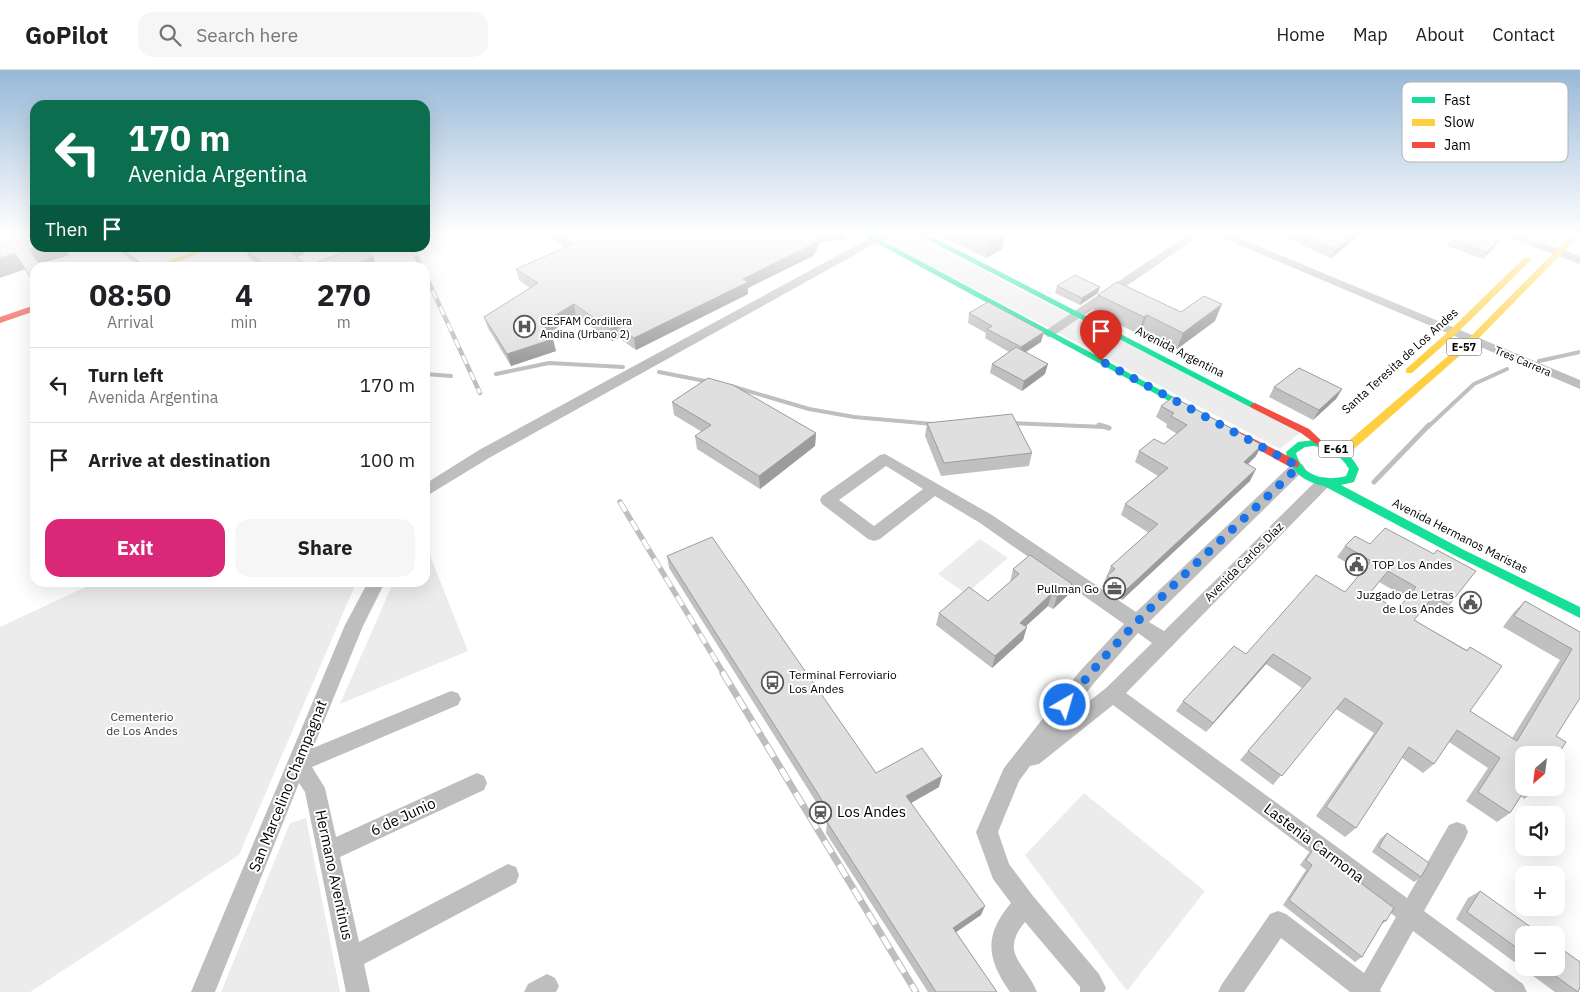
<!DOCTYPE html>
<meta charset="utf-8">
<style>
:root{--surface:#fff;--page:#f6f6f6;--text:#202124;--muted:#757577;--line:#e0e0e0;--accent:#db2777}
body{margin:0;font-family:"IBM Plex Sans",sans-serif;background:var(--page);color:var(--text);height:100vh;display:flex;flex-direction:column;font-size:19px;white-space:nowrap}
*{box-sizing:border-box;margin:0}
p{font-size:16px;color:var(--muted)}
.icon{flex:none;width:28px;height:28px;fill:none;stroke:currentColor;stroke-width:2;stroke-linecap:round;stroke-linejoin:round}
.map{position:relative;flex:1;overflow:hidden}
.side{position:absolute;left:30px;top:192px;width:400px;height:325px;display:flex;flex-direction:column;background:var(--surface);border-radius:15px;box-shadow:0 5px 20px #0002}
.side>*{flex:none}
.top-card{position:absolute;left:30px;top:30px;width:400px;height:152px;border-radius:15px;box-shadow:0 5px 20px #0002;background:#0b6e4f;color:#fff;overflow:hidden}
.needle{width:32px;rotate:208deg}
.fabs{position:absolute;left:1515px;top:676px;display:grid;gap:10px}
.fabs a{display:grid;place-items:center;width:50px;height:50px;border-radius:10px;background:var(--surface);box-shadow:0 5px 20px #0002;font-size:25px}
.pin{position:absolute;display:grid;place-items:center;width:42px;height:42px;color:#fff;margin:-51px -21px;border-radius:50% 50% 50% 0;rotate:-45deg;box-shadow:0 0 5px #0007}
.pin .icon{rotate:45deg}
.me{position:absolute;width:55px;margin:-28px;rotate:38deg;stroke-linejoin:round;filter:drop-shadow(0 0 4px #0008)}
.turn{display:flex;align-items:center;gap:18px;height:105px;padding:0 15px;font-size:22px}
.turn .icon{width:65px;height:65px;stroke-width:2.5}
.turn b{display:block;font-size:35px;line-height:42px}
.then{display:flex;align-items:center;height:48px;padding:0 15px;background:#0003;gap:10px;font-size:19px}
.eta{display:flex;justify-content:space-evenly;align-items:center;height:85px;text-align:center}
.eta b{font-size:30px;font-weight:700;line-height:35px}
.primary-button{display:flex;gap:10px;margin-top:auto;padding:10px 15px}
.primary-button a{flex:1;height:58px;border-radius:15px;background:var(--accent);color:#fff;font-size:20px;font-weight:700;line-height:58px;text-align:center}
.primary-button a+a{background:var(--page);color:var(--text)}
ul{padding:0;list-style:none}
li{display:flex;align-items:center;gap:15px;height:75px;padding:0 15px;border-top:1px solid var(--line)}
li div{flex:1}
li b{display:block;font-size:19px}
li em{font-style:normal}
header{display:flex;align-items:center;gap:30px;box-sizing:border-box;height:70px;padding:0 25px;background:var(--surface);border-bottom:1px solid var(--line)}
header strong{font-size:24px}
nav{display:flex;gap:28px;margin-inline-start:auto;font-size:18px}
.search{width:350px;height:45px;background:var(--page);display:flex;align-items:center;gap:12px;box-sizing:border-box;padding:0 18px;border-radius:15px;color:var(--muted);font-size:19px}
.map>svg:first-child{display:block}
.green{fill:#ececec}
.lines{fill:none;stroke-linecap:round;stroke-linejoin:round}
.stream-far1{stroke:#bfbfbf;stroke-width:4}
.stream{stroke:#bfbfbf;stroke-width:5}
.street{fill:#bebebe;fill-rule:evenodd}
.fast{fill:#16e098;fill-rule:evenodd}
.slow{fill:#ffcf43;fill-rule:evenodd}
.jam{fill:#f24e42;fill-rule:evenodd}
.rail-far2-casing{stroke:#bebebe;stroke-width:4.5}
.rail-far1-casing{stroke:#bebebe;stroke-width:5.5}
.rail-casing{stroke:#bebebe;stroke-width:7}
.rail-far2{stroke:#fff;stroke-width:3;stroke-dasharray:9;stroke-linecap:butt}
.rail-far1{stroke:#fff;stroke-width:4;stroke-dasharray:11;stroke-linecap:butt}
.rail{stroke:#fff;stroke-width:5;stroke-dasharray:14;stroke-linecap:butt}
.wall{fill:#c0c0c0;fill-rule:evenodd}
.shaded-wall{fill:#9c9c9c}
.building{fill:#dfdfdf;stroke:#9c9c9c;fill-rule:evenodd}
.route{stroke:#1a73e8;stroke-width:9;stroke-dasharray:0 16.2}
.labels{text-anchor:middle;stroke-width:4;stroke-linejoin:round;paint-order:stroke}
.far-poi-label{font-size:11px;fill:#000;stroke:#fff;text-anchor:start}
.shield{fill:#fff;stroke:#4c4c4c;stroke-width:1}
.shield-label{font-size:11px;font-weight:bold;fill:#000}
.far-street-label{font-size:11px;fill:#000;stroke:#fff}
.street-label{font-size:12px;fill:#000;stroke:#fff}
.poi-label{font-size:12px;fill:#000;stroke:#fff;text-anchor:start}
.park-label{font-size:12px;fill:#333;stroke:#fff}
.near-street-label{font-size:15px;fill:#000;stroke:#fff}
.near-poi-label{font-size:15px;fill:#000;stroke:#fff;text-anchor:start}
.key{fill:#fff;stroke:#b2b2b2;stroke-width:1}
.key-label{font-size:14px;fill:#000}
</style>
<header>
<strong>GoPilot</strong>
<div class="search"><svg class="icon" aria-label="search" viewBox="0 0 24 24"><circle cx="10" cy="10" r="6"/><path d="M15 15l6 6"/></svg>Search here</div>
<nav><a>Home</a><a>Map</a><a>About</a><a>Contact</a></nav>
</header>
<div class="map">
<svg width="1580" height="922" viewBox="0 0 1580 922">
<rect width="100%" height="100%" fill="#fff"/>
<path class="green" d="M868 163H909L1301 362 1280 379Z
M980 469 1008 488 966 524 938 504Z
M425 473 468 581 340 634 393 513 425 512Z
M94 513H356L239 785 30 922H0V557Z
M1084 723 1205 821 1127 921 1025 785Z
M306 748 340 922H221L290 753Z"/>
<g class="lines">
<path class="stream-far1" d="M119 178 145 198
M1539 291 1580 282
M659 302 710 312
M425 304 451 306
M496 304 549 293 623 297
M731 316 809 339 854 347 933 354
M1011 353 1104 357
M1428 357 1474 314 1507 299"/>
<path class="stream" d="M1099 355 1109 358
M1374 412 1429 355"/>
<path class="street" d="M879 163H894L489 388 425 427V414L479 380Z
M1190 163H1204L1053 266 1048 267 1042 263Z
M1211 163H1227L1580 310V319Z
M1499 163H1516L1580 186V194L1501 165Z
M885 384 992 445 1136 542 1292 394 1297 393 1302 394 1305 398 1302 402 1149 552 1164 561 1319 408 1324 407 1329 408 1332 412 1329 416 1126 623 1407 828 1449 755 1457 752 1465 755 1468 762 1465 769 1424 841 1523 914 1527 922H1495L1413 861 1380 920 1381 922H1350L1281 868 1244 922H1218L1222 914 1270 844 1278 841 1286 844 1364 903 1396 847 1113 635 1039 694 1030 696 1019 711 998 762 1009 794 1033 826 1099 904 1106 918 1104 922H1080V917L1025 852C999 883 1025 893 1037 922H1010C987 889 983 866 1011 833L993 809 976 762 1004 698 1080 601 1124 554 980 453 935 426 880 469 874 471 868 469 822 434 820 430 822 426 880 385ZM886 396 923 419 874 456 839 430ZM1138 563 1152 573 1106 618 1065 650 1094 613Z
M368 512H385L363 556 313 678 451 621 458 623 461 629 458 635 312 697 325 718 336 767 477 703 484 706 487 713 484 720 340 787 359 872 508 794 516 797 519 805 516 813 364 894 370 922H346L305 722 299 713 215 922H191L345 555Z
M547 904 555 908 559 916 556 922H524L528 914Z"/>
<path class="fast" d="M858 163H868L1239 362 1234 365 1230 364Z
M915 163H925L1260 336 1255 339 1252 338Z
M1314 370C1335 374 1349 380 1359 399L1354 412 1341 415 1464 480 1580 537V548L1456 486 1324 416C1304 412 1291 402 1286 382L1298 372ZM1314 376C1329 379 1341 385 1349 399L1346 406C1324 412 1302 406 1296 383L1305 377Z"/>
<path class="slow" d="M1573 163H1580V165L1475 272 1346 386H1338L1337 383 1338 380 1469 268Z
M204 178H214L160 198H147Z
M1525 187 1532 189 1456 264 1412 303H1406V299L1450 260Z"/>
<path class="jam" d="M35 235V241L0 253V247Z
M1255 333 1309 359 1325 374 1320 377 1301 363 1252 338 1250 336 1252 334Z
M1234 359 1298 391 1299 394 1298 397H1290L1230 364 1229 362Z"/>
<defs>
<path id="rail-far2" d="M412 178 422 198
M425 204 480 323"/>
<path id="rail-far1" d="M620 432 724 604"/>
<path id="rail" d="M723 603 916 922"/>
</defs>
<use href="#rail-far2" class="rail-far2-casing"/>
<use href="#rail-far1" class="rail-far1-casing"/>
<use href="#rail" class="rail-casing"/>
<use href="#rail-far2" class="rail-far2"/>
<use href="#rail-far1" class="rail-far1"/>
<use href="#rail" class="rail"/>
</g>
<path class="wall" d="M544 163H846L845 169 821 172 813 186 748 218V224L636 280 619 268 612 271 576 246 549 263 556 281 511 296 488 258 484 247 530 218 519 210 516 199 564 177Z
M934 163H1005L1002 179 986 188Z
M1274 163H1358L1356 168 1331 188Z
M1457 163H1498L1495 167 1500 169 1496 175 1483 189 1447 176 1451 169Z
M244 178H315L303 182 304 184 297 187 307 196 373 187 378 198H260L249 187Z
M1057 216 1098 223 1080 235 1055 223Z
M1098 225 1181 242 1215 251 1177 279 1141 262 1138 264 1093 241Z
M969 243 1041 272 1026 282 1045 304 1022 321 990 303 992 294 1009 282 985 268 986 263 968 253Z
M1274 317 1342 319 1336 329 1313 350 1269 327Z
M672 332 816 363 815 376 760 419 697 379 695 366 702 362 674 345Z
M1161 336 1256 386 1248 394 1250 411 1122 530 1102 517 1111 496 1149 463 1121 445 1125 434 1158 406 1135 392 1139 381 1164 374 1177 364 1166 357 1167 354 1156 347Z
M927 353 1032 383 1029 396 941 406 925 366Z
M1345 476 1449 535 1439 546 1424 537 1414 550 1467 580 1470 577V641L1512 668 1560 590 1503 557 1514 542 1525 531 1580 562 1524 718H1539L1537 720 1524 729 1521 726 1510 743 1497 752 1466 731 1488 698 1449 672 1434 694 1423 703 1402 688 1356 758 1345 767 1316 746 1374 663 1336 639 1273 715 1240 690 1302 618 1266 594 1206 662 1176 641 1183 631 1345 522 1362 502 1337 487ZM1379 512 1407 528 1397 540 1370 523Z
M667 486 876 703 939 717 911 733 981 845 956 862 997 922H928L826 763 827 752 828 751 669 498Z
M1013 499 1072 514 1067 526 1053 539 1048 536 1026 556 1023 570 992 598 936 555 939 543 988 531 1010 512Z
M1387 763 1421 807 1414 812 1372 782 1380 769Z
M1314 778 1386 851 1381 855 1362 887 1355 892 1283 835 1306 800 1300 795 1308 784Z
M1480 821 1524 865V898H1556L1578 922H1555L1456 849 1468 828Z"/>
<path class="shaded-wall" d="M820 163H846L845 169 821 172 813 186 748 218V224L636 280 634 268 743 209Z
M1002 163H1005L1002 179 986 188 990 170Z
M1355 163H1358L1356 168 1331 188 1336 179Z
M1500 169 1496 175 1483 189 1487 182Z
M35 177V178H65L69 185 40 194 29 179Z
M285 178H315L303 182 304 184 291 189Z
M15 183 26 199 0 208V188Z
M373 187 378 198H347Z
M1100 217 1098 223 1080 235 1082 228Z
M574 234 576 246 545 265 542 253Z
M1222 234 1215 251 1177 279 1183 263Z
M1147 245 1141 262 1138 264 1144 247Z
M617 256 619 268 612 271 610 259Z
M1044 262 1041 272 1018 287 1021 277Z
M553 269 556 281 511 296 507 284Z
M1048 294 1045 304 1022 321 1024 311Z
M1342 319 1336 329 1313 350 1319 340Z
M816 363 815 376 760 419 759 406Z
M1262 375 1256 386 1238 404 1244 392Z
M1256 399 1250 411 1122 530 1127 519Z
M1072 514 1067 526 1053 539 1057 527Z
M1052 523 1048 536 1016 565 1020 553Z
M1027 557 1023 570 992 598 995 586Z
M1273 584 1266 594 1206 662 1213 653Z
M942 706 939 717 904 737 906 726Z
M985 836 981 845 949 867 953 858Z"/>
<path class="building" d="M0 163H35V177L29 179 42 198H35V209L32 210 15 183 0 188Z
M558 163H820L813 174 743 209 748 212 634 268 617 256 610 259 574 234 542 253 553 269 507 284 484 247 538 213 516 199 573 174Z
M975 163H1002L990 170Z
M1298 163H1355L1336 179Z
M1457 163H1496L1493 166 1500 169 1487 182 1451 169Z
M246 178H286L307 196 356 178H362L373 187 347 198H267Z
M1075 205 1100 217 1082 228 1057 216Z
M1117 212 1181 242 1204 226 1222 234 1183 263 1147 245 1144 247 1098 225Z
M988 232 1044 262 1021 277 987 259 992 256 969 243Z
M1016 277 1048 294 1024 311 992 294Z
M1299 298 1342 319 1319 340 1274 317Z
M708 308 733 315 816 363 759 406 695 366 711 355 672 332Z
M1173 327 1262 375 1244 392 1256 399 1127 519 1107 506 1115 499 1111 496 1158 454 1125 434 1168 398 1139 381 1154 369 1164 374 1187 355 1171 346 1174 343 1161 336Z
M1012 344 1032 383 944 393 927 353Z
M1385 458 1434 484 1437 480 1476 501 1449 535 1434 526 1414 550 1467 581 1470 577 1502 596 1470 641 1517 671 1572 579 1514 546 1525 531 1580 562V628L1556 666 1566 672 1556 688V685H1524V718H1526L1510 743 1478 722 1500 688 1457 660 1434 694 1409 677 1356 758 1326 737 1383 653 1345 628 1282 706 1248 681 1311 608 1273 584 1213 653 1183 631 1234 576 1246 584 1316 505 1345 522 1371 491 1345 476 1355 466 1370 474ZM1388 501 1416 517 1397 540 1370 523Z
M712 467 876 703 922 678 942 706 906 726 985 836 953 858 997 922H936L827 752 832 746 667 486Z
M1030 485 1072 514 1057 527 1052 523 1020 553 1027 557 995 586 939 543 969 517 988 531 1019 504 1013 499Z
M1387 763 1429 793 1421 807 1379 777Z
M1314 778 1394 838 1386 851 1384 850 1362 887 1289 830 1312 795 1306 790Z
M1480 821 1542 865H1524V883L1467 842Z
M1556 875 1580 892V917L1578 922 1544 898H1556Z"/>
<linearGradient id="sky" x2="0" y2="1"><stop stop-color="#97b8d8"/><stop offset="0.56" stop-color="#fff"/><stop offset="1" stop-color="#fff" stop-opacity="0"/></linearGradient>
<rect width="1580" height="292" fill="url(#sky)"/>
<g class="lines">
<path class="route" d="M1065 635C1132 547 1218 475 1297 398L1294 394 1101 291"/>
</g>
<defs>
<symbol id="hospital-ring" viewBox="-11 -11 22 22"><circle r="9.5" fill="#fff" stroke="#595959" stroke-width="1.5"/><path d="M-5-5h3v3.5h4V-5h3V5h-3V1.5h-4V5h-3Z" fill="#595959"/></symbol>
<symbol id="civic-ring" viewBox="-11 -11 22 22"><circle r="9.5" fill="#fff" stroke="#595959" stroke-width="1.5"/><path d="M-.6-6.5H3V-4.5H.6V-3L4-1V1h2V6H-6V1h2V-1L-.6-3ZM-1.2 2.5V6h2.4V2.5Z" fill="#595959"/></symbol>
<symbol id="office-ring" viewBox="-11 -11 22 22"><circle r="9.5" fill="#fff" stroke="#595959" stroke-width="1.5"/><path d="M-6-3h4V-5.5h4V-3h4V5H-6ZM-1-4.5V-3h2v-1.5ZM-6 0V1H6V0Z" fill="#595959"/></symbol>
<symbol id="bus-ring" viewBox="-11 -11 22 22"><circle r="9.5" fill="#fff" stroke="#595959" stroke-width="1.5"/><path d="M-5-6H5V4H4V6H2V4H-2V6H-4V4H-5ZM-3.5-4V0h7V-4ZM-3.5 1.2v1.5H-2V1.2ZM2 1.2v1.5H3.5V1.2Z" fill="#595959"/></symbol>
<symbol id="station-ring" viewBox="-11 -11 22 22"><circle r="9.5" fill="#fff" stroke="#595959" stroke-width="1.5"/><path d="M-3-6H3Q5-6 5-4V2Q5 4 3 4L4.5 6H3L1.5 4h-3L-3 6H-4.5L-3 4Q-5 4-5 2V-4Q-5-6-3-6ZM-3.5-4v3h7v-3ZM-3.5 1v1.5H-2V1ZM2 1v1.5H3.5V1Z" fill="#595959"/></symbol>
</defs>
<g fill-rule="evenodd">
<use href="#hospital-ring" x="512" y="244" width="25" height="25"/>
<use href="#civic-ring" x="1344" y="482" width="25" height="25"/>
<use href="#office-ring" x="1102" y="506" width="25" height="25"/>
<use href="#civic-ring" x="1458" y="520" width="25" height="25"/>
<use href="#bus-ring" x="760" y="600" width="25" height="25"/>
<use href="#station-ring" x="808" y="730" width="25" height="25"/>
</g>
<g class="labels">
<g class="far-poi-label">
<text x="540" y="255">CESFAM Cordillera<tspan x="540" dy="13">Andina (Urbano 2)</tspan></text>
</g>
<g class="shield">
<rect x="1446.5" y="268.5" width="35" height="17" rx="4"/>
<rect x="1318.5" y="370.5" width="35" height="17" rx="4"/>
</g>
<g class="shield-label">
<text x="1464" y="281">E-57</text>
<text x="1336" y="383">E-61</text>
</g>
<g class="far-street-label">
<text transform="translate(1523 291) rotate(23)" y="4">Tres Carrera</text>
</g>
<g class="street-label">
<text transform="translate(1180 282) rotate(27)" y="4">Avenida Argentina</text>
<text transform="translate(1400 291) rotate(-42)" y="4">Santa Teresita de Los Andes</text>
<text transform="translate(1460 466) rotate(27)" y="4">Avenida Hermanos Maristas</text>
<text transform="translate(1244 492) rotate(-45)" y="4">Avenida Carlos Díaz</text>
</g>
<g class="poi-label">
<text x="1372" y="499">TOP Los Andes</text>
<text x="1099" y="523" text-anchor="end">Pullman Go</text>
<text x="1454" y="529" text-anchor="end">Juzgado de Letras<tspan x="1454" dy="14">de Los Andes</tspan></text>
<text x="789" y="609">Terminal Ferroviario<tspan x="789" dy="14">Los Andes</tspan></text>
</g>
<g class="park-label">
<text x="142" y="651">Cementerio<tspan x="142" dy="14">de Los Andes</tspan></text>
</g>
<g class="near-street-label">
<text transform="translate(288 716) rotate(-68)" y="5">San Marcelino Champagnat</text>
<text transform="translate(403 747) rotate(-25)" y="5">6 de Junio</text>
<text transform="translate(1314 773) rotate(37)" y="5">Lastenia Carmona</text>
<text transform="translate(334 805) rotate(78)" y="5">Hermano Aventinus</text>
</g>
<g class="near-poi-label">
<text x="837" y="747">Los Andes</text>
</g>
</g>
<rect x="1402" y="12" width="166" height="80" rx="8" class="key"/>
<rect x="1412" y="27" width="23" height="6" fill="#16e098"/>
<rect x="1412" y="49" width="23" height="7" fill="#ffcf43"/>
<rect x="1412" y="72" width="23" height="6" fill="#f24e42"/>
<g class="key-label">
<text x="1444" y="35">Fast</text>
<text x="1444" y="57">Slow</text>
<text x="1444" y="80">Jam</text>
</g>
</svg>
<div class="fabs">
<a><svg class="needle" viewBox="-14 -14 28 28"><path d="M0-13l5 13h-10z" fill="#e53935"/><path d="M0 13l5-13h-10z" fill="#757577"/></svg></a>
<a><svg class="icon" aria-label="sound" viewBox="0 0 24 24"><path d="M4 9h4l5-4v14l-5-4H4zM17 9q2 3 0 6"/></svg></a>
<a>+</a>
<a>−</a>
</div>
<div class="pin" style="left:1101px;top:291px;background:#d93025"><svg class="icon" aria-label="arrive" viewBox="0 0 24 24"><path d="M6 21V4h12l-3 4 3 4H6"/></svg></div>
<svg class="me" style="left:1065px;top:635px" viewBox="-20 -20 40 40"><circle r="17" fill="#1a73e8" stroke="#fff" stroke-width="3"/><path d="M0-11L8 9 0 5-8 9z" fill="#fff"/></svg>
<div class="top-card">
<div class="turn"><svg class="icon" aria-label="left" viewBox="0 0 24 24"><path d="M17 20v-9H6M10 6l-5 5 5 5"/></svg><div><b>170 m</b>Avenida Argentina</div></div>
<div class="then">Then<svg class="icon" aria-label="arrive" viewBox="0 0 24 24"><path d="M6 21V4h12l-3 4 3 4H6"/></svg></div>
</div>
<section class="side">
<div class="eta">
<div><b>08:50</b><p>Arrival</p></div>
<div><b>4</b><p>min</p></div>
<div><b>270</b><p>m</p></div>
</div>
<ul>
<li><svg class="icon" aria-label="left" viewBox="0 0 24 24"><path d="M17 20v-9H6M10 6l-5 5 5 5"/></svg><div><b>Turn left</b><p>Avenida Argentina</p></div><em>170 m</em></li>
<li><svg class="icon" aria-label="arrive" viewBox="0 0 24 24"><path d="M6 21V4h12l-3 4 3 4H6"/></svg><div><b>Arrive at destination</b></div><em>100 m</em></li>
</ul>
<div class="primary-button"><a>Exit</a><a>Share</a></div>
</section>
</div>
